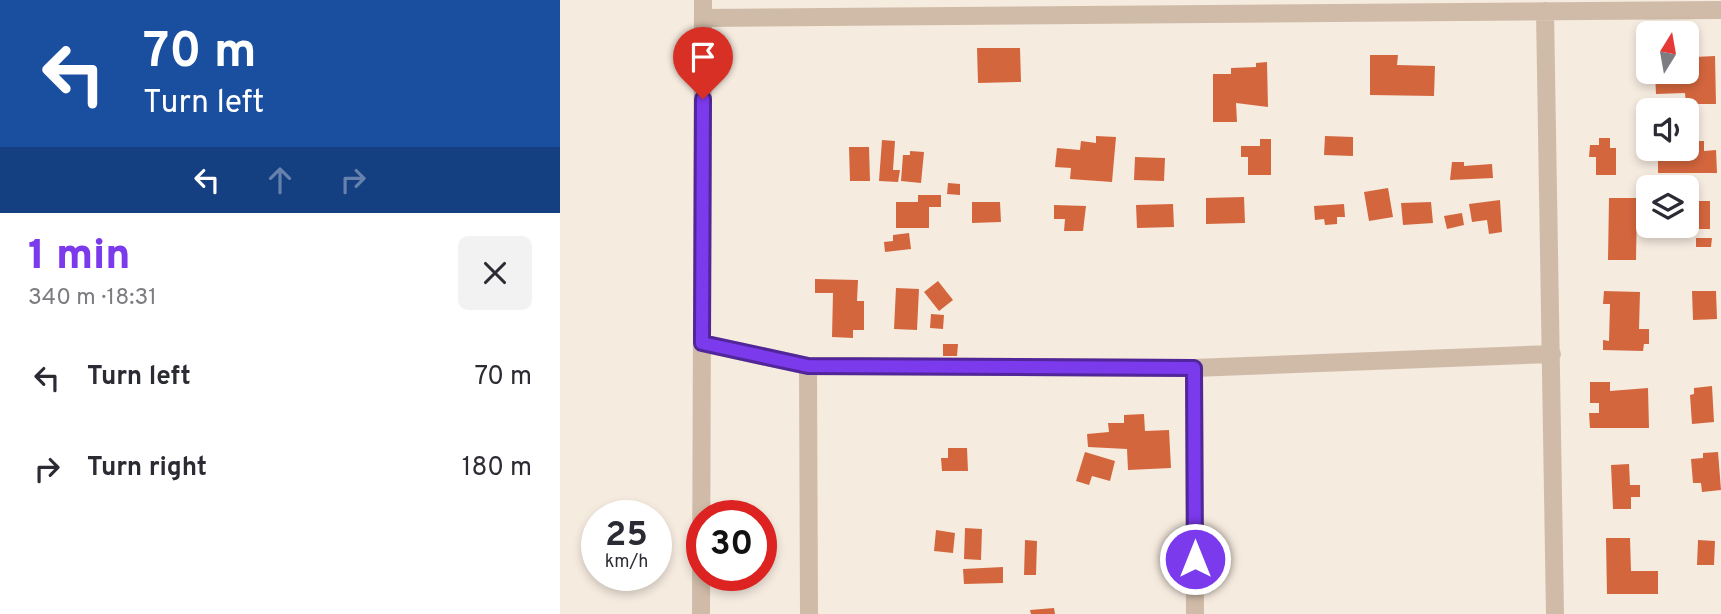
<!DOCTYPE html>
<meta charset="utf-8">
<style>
:root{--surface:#fff;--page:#f2f2f3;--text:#2b2b33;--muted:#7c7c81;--accent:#7c3aed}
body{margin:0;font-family:Overpass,sans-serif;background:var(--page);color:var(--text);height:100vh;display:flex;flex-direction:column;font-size:26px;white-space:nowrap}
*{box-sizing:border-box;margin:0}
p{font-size:23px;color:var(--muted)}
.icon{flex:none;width:38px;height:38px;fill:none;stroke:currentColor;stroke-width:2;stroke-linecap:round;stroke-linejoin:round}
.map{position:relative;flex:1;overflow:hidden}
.sheet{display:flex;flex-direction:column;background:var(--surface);width:560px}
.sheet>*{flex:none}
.guide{background:#1a4fa0;color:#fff;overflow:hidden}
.needle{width:46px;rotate:11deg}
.tools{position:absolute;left:1076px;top:21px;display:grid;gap:14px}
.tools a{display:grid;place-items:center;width:63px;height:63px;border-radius:10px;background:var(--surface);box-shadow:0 4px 10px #0003;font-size:35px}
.speed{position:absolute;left:21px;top:500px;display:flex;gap:14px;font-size:35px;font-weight:700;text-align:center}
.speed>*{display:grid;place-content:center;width:91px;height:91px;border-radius:50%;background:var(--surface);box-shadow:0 4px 10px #0003;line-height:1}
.speed small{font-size:18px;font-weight:400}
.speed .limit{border:10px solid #d22;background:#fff;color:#111}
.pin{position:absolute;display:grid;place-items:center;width:60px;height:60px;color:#fff;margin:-72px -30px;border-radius:50% 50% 50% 0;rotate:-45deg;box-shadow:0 0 7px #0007}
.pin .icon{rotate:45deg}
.me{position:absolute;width:77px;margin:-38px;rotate:0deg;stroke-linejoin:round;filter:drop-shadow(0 0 5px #0008)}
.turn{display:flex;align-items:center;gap:24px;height:147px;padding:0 28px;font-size:32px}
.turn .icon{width:91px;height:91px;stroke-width:2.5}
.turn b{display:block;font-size:49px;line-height:60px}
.lanes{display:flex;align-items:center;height:66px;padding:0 28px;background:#0003;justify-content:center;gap:35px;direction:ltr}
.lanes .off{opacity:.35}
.round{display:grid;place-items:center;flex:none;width:74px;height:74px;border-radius:10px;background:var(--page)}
.headline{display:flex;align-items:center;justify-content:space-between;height:119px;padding:0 28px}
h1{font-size:42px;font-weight:800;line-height:52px;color:var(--accent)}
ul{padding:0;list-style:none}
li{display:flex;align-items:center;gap:21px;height:91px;padding:0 28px}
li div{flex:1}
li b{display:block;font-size:26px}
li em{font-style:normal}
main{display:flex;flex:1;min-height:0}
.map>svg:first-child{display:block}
.building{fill:#d4663e}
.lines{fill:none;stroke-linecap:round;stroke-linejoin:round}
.minor{stroke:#d0bba8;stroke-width:18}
.route-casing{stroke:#51269a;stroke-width:18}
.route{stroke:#7c3aed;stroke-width:12}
</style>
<main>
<section class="sheet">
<div class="guide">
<div class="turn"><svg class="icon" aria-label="left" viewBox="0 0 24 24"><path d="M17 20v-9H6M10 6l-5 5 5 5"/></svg><div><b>70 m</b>Turn left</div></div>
<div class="lanes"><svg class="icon" aria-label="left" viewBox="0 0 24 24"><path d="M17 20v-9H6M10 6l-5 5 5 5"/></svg><svg class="icon off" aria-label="ahead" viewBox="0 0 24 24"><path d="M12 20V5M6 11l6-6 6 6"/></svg><svg class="icon off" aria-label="right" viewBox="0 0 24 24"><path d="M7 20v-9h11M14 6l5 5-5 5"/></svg></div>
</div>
<div class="headline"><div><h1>1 min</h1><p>340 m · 18:31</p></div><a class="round"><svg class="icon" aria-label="close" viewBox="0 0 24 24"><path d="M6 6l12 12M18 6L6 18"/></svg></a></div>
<ul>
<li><svg class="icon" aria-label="left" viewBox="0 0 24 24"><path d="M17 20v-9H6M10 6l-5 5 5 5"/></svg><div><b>Turn left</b></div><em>70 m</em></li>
<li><svg class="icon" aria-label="right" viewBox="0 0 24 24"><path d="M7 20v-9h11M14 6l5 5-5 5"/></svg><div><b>Turn right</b></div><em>180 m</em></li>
</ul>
</section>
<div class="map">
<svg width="1161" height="614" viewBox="0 0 1161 614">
<rect width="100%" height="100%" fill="#f6ebdf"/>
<path class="building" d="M417 48H460L461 82 418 83Z
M810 55H838L837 65 875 66 874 96 810 95Z
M1155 56 1156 104H1126L1125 93 1096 94 1095 72H1127V66H1135V57Z
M707 62 708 107 676 103 677 122H653V74H671V68L696 67V63Z
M536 136 556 137 552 182 510 179 511 168 495 167 497 148 520 150 521 141 536 143Z
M765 136 793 137V156L764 155Z
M1039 138H1050V148H1056V175H1036V157H1029L1030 145H1039Z
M700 139H711V175H688V157H681V146H700Z
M322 140 335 141 333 170H340L338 182 319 181Z
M1127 141H1144V151L1156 150 1157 173H1098V149H1127Z
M289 147H309L310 181H290Z
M350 151 364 152 361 183 341 181 343 155H350Z
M575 157 605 158 604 181 574 180Z
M892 162H904V166L932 164 933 178 890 180Z
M388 183 400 184V195L387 194Z
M828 188 833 217 809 221 804 192Z
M358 195H381V207H369V228H336V202H358Z
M684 197 685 223 646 224V198Z
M1049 198H1077L1076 260H1048Z
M940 200 942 232 929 234 927 220 912 222 909 204Z
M1129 201H1150V229H1129Z
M412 202H440L441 222 412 223Z
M871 202 873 223 843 225 841 203Z
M613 204 614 227 577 228 576 205Z
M784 204 785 217H777V224L765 225 764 219 755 220 754 206Z
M494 205 526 206 523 231H504L505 219H494Z
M902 213 904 225 887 229 884 216Z
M349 233 351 249 325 252 324 242 333 241V235Z
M1136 238H1152L1151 247H1136Z
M255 279 298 280 297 301H304V330H293V338L272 337 273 293H255Z
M378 281 393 300 379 311 364 292Z
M336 288 359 289 357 330 334 329Z
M1044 291 1080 292 1079 329H1089V344H1084L1083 351 1043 350V340L1049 341 1050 304H1043Z
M1132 291H1156L1157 319 1133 320Z
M371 314 384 315 383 329 370 328Z
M383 344H398L397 356H383Z
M1030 382H1050V391L1088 388 1089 428H1030L1029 413H1039V403H1030Z
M1152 386 1154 422 1132 424 1130 395 1134 394V388Z
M584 414 585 431 609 430 611 468 568 470 567 449 528 447 527 434 549 432 548 423H564V415Z
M388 448H407L408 471H382L381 458H388Z
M525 452 555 461 550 481 532 476 529 485 516 481Z
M1158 452 1161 490 1142 492 1141 483H1133L1131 459 1143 458V453Z
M1069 464 1070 485H1080V497H1071V509H1053L1051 465Z
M405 528 422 529 421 560 404 559Z
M376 530 395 533 393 553 374 551Z
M1046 538H1070L1071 571H1098V594H1047Z
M465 540 477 541 476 575H464Z
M1138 540 1155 541 1154 565H1137Z
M443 567V583L404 584 403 569Z
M494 608 495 614H471L470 610Z"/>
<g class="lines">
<path class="minor" d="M985 11 995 614
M143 18 1161 10
M142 343 248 366 634 368 992 354
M248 366 249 614
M634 368 635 614
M141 614 143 0"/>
</g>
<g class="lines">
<defs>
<path id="route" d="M143 99 142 343 248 366 634 368 635 559"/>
</defs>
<use href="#route" class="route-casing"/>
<use href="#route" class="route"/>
</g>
</svg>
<div class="tools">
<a><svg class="needle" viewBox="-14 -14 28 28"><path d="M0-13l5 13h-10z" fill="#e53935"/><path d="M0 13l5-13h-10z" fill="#7c7c81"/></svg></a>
<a><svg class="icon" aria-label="sound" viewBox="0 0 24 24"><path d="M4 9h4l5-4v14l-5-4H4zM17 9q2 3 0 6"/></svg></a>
<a><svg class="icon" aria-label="layers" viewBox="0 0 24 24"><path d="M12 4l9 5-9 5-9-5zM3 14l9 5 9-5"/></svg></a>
</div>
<div class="speed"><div>25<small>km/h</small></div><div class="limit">30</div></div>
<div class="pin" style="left:143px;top:99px;background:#d93025"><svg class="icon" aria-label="arrive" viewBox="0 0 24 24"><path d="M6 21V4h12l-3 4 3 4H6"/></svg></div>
<svg class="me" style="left:635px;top:559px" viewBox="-20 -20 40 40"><circle r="17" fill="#7c3aed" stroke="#fff" stroke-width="3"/><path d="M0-11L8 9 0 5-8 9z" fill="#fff"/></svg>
</div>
</main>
